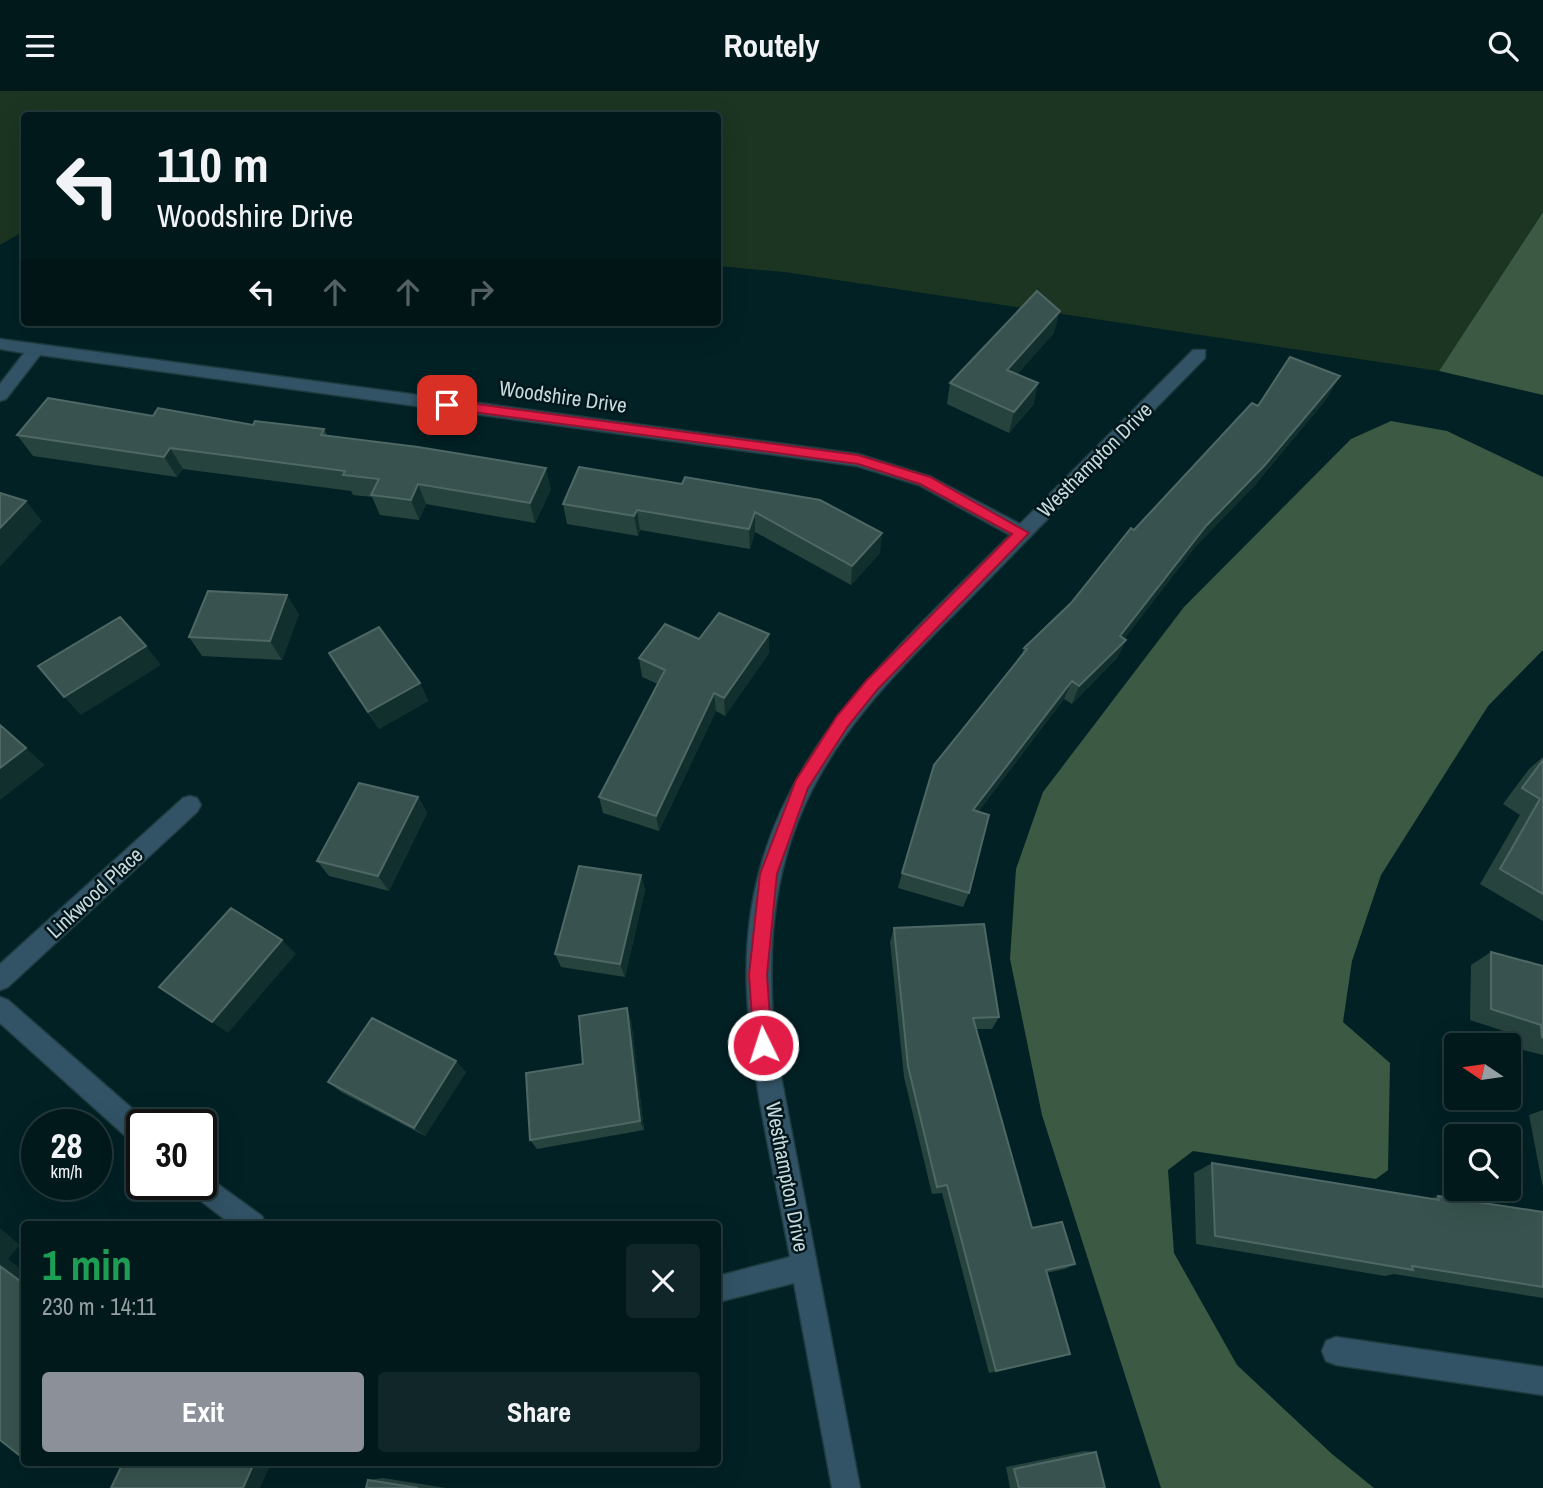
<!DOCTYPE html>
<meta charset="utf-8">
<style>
:root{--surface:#02191c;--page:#102629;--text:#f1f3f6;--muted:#96a0a3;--line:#23383b;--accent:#8c9099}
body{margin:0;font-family:"Archivo Narrow",sans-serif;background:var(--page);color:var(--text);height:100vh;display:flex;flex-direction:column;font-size:26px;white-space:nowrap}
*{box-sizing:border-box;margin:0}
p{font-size:23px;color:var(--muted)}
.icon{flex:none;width:38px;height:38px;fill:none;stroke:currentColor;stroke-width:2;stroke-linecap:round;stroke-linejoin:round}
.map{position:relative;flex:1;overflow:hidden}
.panel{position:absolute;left:21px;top:1130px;width:700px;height:245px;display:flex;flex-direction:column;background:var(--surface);border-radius:7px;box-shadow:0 7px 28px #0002,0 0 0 2px var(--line)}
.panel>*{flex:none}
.banner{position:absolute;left:21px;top:21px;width:700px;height:214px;border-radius:7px;box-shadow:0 7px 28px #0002,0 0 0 2px var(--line);background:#02191c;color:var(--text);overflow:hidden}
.needle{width:46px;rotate:283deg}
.buttons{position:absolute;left:1444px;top:942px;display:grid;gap:14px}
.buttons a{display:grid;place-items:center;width:77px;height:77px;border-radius:7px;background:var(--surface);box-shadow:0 7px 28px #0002,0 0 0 2px var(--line);font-size:35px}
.speed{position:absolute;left:21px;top:1018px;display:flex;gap:14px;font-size:35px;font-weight:700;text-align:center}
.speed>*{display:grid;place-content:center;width:91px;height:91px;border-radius:50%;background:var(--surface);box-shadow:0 7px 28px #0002,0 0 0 2px var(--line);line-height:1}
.speed small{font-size:18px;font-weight:400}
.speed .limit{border:4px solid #111;border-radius:10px;background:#fff;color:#111}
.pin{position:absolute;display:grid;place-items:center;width:60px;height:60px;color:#fff;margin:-30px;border-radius:14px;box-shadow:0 4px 10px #0006}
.me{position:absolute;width:77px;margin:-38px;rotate:356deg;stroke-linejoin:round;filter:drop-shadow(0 0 5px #0008)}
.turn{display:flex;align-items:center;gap:24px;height:147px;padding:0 21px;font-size:32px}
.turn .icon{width:91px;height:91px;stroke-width:2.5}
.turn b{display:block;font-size:49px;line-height:60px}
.lanes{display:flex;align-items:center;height:66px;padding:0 21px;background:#0003;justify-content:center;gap:35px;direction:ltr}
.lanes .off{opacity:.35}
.round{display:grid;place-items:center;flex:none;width:74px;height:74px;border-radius:7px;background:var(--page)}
.headline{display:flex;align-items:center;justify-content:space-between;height:119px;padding:0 21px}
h1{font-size:42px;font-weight:800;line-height:52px;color:#1e9e55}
.primary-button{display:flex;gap:14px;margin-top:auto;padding:14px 21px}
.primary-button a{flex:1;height:80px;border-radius:7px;background:var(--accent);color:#fff;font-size:28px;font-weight:800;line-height:80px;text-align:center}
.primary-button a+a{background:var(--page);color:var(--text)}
header{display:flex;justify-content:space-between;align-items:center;height:91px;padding:0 21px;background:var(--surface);font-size:32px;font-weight:800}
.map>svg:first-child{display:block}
.green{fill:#1b3522}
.forest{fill:#3c5943}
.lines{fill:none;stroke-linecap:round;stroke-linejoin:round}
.minor-casing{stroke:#1e3b3f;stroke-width:3}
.minor{fill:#325366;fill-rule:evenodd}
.wall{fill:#27433e}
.shaded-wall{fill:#112f2d}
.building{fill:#38534f;stroke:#4f6865;stroke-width:2}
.route{fill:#e11d48;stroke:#92132f;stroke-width:2}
.labels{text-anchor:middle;stroke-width:5;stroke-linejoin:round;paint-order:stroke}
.street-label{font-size:21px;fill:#c8d9dc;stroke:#00171b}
</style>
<header><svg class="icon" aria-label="menu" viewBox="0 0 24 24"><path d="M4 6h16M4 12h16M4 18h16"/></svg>Routely<svg class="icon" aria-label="search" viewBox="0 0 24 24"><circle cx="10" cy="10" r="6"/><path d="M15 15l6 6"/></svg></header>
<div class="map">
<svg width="1543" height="1397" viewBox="0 0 1543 1397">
<rect width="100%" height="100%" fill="#022125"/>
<path class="green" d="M0 0H1543V121L1439 280 784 181 718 175V24H24V140L0 154Z"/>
<path class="forest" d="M1543 121V304L1439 280Z
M1391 330 1447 340 1543 386V559L1488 615 1381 784 1352 870 1343 931 1390 972 1388 1079 1376 1088 1193 1060 1168 1079 1174 1162 1237 1274 1332 1363 1374 1397H1161L1042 1024 1010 868 1016 778 1043 701 1184 516 1351 348Z"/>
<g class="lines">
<defs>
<path id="minor" d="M0 248 858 363 931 386 1020 433 1193 259H1205V267C1133 340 1062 413 990 487 919 560 836 632 798 730 769 803 768 877 775 954L860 1397H832L794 1192 718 1211V1185L790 1166C774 1079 751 989 747 900 738 691 877 577 1010 444L919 394 857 375 40 264 6 308 0 310V293L24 262 0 258Z
M190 705 197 707 201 714 197 721 8 896 0 899V873L183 707Z
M0 906 8 909 151 1034H142V1055L133 1052 0 932Z
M201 1081 262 1125 266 1134H232L192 1103 188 1094H201Z
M1336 1246 1543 1276V1304L1336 1274 1326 1270 1322 1260 1326 1250Z"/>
</defs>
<use href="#minor" class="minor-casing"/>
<use href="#minor" class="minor"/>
</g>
<path class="wall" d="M1054 242 1017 283 1038 292 1033 314 1009 342 947 313 950 292Z
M1328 306 1255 394 1196 455 1124 548 1126 549 1117 567 1072 613 1064 608 978 721 969 802 963 816 898 797 902 782 1021 566 1024 557 1071 512 1134 439 1258 315Z
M153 325 253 334 324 338 327 344 551 398 535 432 426 413 419 429 380 424 372 406 353 404 351 400 183 378 177 386 33 365 17 344Z
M682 393 880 462 851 494 755 441 750 458 640 439 638 445 567 433 563 413Z
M299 523 282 569 202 565 189 546Z
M769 543V562L725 625 716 620 659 740 603 722 599 706 658 593 642 586 639 567 699 548Z
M329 562 420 592 428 610 379 638 340 581Z
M1543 666V830L1480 793 1520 724 1503 713 1529 678Z
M418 706 427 722 389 800 329 785 317 770Z
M641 784 645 799 625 886 561 876 555 863Z
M894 837 999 926 992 938H976L1032 1137 1075 1173 1065 1178 1046 1182 1070 1263 989 1282 942 1102 932 1103 904 986 890 851Z
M1491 861 1543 875V964L1519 958V945L1470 929 1471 874Z
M627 917 631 929 644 1039 537 1058 530 1049 583 973Z
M466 981 425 1045 341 1001 328 991Z
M1543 1019V1097L1529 1024Z
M1212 1072 1429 1108 1438 1105 1543 1121V1207L1394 1183 1385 1185 1196 1153 1194 1082Z
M1084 1360 1096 1361 1105 1397H1010L1006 1376Z
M383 1387 446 1397H366L368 1389Z"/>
<path class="shaded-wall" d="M1060 220 1054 242 1003 300 1007 279Z
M1340 285 1328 306 1255 394 1196 455 1116 559 1126 549 1117 567 1072 613 1079 595 1120 545 1206 435Z
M1038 292 1033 314 1009 342 1014 321Z
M170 357 183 378 177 386 164 366Z
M546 377 551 398 535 432 530 412Z
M418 393 426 413 419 429 411 409Z
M26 410 42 430 0 476V437Z
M637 419 640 439 638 445 634 425Z
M755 421V441L750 458 749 438Z
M882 442 880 462 851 494 852 475Z
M287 504 299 523 282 569 270 550Z
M769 543V562L725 625 724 607Z
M146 555 161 574 81 624 64 606Z
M1072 590 1064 608 967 735 973 719Z
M420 592 428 610 379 638 368 621Z
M714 602 716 620 659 740 656 725Z
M26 657 45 674 0 709V677Z
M418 706 427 722 389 800 378 785Z
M641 784 645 799 625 886 620 873Z
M282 849 296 863 228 942 212 931Z
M627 917 631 929 644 1039 640 1030Z
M456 970 466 981 425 1045 414 1037Z
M0 1137 20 1154 8 1168 24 1180V1193L0 1175Z
M254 1372H271L260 1397H243Z"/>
<path class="building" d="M1037 200 1060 220 1007 279 1038 292 1014 321 950 292Z
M1290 266 1340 285 1265 374 1206 435 1120 545 1126 549 1079 595 1072 590 973 719 989 724 969 802 902 782 934 674 1027 558 1024 557 1071 512 1131 437 1134 439 1252 312 1258 315Z
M48 307 153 325 158 317 253 334 255 330 324 338 321 344 418 356 546 377 530 412 418 393 411 409 371 404 379 388 343 384 345 380 170 357 164 366 17 344Z
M579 376 682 393 685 386 820 409 882 442 852 475 755 421 749 438 637 419 634 425 563 413Z
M0 402 26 410 0 437Z
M208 500 287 504 270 550 189 546Z
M719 522 769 543 724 607 714 602 656 725 599 706 665 579 639 567 665 533 699 548Z
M120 526 146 555 64 606 38 575Z
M379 536 420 592 368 621 329 562Z
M0 634 26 657 0 677Z
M1543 669V803L1500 778 1540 708 1522 697Z
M359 692 418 706 378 785 317 770Z
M579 775 641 784 620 873 555 863Z
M231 817 282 849 212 931 159 896Z
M984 833 999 926 973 927 1032 1137 1062 1131 1075 1173 1046 1179 1070 1263 996 1280 947 1094 937 1096 908 975 894 837Z
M1491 861 1543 875V947L1542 946 1541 934 1491 918Z
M627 917 640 1030 530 1049 526 982 583 973 579 925Z
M372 927 456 970 414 1037 328 991Z
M1212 1072 1439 1109 1438 1105 1543 1121V1196L1412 1175 1413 1179 1215 1145Z
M0 1175 24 1193V1368L0 1349Z
M1096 1361 1105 1397H1019L1014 1378Z
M123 1372H254L243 1397H111Z
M368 1389 418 1397H366Z"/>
<path class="route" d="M447 309 858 364 930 386 1029 442 877 599 848 635 808 697 777 783 767 884 772 954 769 960 763 963 757 960 754 954 749 884 760 783 796 689 837 625 866 590 1012 443 920 393 858 373 443 317V311Z"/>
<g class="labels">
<g class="street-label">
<text transform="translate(563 306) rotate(8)" y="7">Woodshire Drive</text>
<text transform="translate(1095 369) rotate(-45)" y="7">Westhampton Drive</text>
<text transform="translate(95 802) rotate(-43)" y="7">Linkwood Place</text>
<text transform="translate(787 1086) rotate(79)" y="7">Westhampton Drive</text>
</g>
</g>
</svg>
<div class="buttons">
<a><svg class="needle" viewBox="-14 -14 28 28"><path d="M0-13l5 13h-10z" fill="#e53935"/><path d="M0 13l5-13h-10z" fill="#96a0a3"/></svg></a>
<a><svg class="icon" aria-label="search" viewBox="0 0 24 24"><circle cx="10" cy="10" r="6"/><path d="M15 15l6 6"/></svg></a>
</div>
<div class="speed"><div>28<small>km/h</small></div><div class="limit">30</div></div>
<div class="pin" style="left:447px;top:314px;background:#d93025"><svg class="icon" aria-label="arrive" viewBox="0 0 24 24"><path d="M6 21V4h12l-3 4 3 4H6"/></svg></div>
<svg class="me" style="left:763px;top:954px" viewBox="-20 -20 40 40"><circle r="17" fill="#e11d48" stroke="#fff" stroke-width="3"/><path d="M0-11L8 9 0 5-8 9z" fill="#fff"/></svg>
<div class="banner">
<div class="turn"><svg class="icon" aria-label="left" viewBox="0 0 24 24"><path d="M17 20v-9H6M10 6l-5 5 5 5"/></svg><div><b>110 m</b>Woodshire Drive</div></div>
<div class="lanes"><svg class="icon" aria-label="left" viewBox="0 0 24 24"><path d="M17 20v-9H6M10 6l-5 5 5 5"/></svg><svg class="icon off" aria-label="ahead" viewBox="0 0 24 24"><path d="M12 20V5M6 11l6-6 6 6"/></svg><svg class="icon off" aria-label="ahead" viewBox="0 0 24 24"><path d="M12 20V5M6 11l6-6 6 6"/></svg><svg class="icon off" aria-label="right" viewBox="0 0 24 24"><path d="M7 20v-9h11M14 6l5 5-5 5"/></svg></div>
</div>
<section class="panel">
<div class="headline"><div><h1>1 min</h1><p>230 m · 14:11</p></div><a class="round"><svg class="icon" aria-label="close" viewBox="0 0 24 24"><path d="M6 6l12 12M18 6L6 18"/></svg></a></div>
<div class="primary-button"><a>Exit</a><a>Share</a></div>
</section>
</div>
